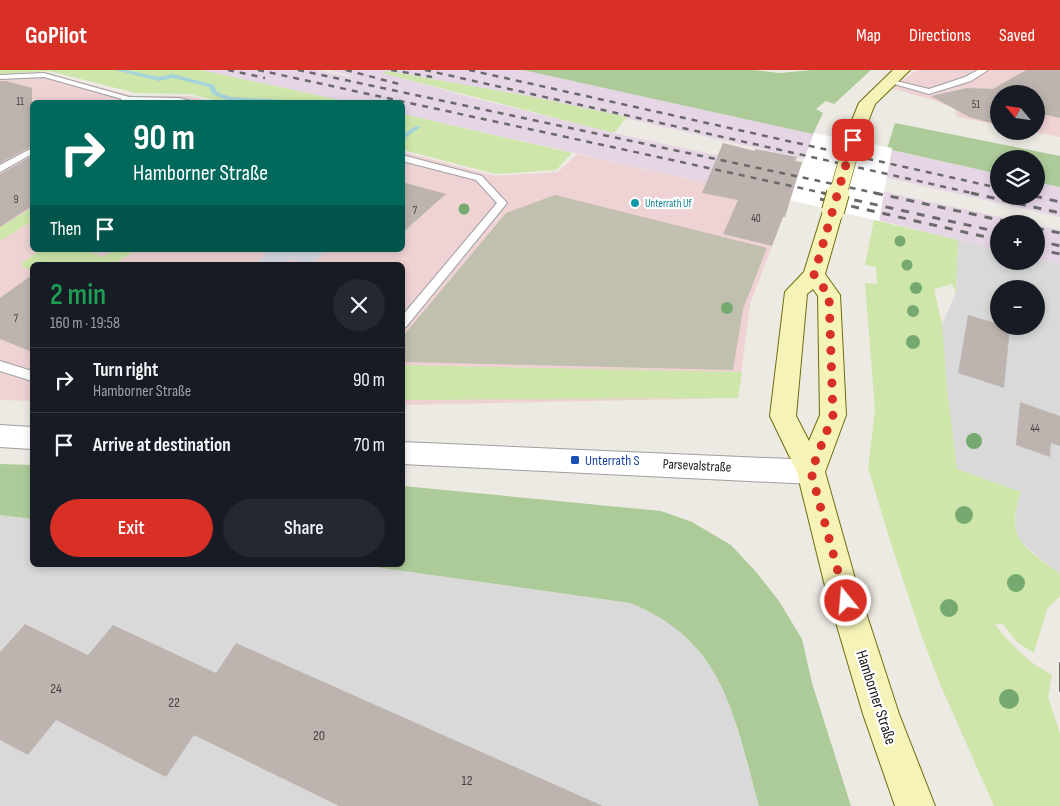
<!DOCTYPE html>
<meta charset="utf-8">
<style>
:root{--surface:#171b24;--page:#242831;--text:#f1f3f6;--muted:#9ea1a6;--line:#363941;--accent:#d93025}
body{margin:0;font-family:"Sofia Sans Condensed",sans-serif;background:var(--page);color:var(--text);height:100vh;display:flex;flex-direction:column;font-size:19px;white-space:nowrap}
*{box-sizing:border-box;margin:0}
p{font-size:16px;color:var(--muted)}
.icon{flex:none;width:28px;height:28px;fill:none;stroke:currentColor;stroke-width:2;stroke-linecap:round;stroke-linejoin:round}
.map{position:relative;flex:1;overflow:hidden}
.sheet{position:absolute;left:30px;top:192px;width:375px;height:305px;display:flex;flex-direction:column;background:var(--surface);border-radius:8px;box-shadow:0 2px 8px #0003}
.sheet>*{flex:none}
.top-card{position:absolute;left:30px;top:30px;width:375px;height:152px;border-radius:8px;box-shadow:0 2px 8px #0003;background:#00695c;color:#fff;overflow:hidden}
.needle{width:32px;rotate:299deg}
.controls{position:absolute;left:990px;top:15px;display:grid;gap:10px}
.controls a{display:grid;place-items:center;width:55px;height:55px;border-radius:50%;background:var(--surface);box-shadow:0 2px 8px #0003;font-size:25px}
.pin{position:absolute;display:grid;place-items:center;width:42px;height:42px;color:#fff;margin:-21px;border-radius:10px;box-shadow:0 2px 8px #0006}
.me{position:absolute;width:55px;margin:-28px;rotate:343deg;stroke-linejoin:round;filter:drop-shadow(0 0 4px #0008)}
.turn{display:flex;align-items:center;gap:18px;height:105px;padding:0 20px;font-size:22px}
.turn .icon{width:65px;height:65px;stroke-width:2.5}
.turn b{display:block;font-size:35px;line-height:42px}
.then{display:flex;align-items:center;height:48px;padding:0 20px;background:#0003;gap:10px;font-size:19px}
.round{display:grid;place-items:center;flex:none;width:52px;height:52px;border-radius:26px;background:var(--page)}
.headline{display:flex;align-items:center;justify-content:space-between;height:85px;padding:0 20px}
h1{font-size:30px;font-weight:600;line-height:38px;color:#1e9e55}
.button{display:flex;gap:10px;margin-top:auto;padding:10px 20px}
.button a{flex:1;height:58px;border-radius:30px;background:var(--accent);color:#fff;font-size:20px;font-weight:600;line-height:58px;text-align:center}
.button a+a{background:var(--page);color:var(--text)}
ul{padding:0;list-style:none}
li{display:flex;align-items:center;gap:15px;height:65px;padding:0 20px;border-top:1px solid var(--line)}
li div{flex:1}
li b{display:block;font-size:19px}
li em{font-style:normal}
header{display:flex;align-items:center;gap:30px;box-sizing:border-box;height:70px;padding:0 25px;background:var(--accent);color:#fff}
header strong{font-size:24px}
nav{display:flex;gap:28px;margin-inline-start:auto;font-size:18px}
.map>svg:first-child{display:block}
.residential{fill:#dad9da;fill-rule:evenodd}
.commercial{fill:#eed2d4}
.industrial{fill:#e6d5e5}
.construction{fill:#c1bfae}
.grass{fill:#cee6aa}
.forest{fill:#adcb99}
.plaza{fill:#d7d8e3}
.pier{fill:#fff}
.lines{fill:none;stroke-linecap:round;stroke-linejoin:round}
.stream{fill:#a4d3da;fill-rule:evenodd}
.building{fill:#beb4af}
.service-casing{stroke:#a0a0a0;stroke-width:2}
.tertiary-casing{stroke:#a0a0a0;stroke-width:2}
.secondary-casing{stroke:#6d6e09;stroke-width:2}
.service{fill:#fff;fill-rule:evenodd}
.tertiary{fill:#fff;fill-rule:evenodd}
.secondary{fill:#f6f3b8;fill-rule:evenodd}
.tram{stroke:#6a6a6a;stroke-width:2}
.rail-far1{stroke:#6a6a6a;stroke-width:2.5;stroke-dasharray:6 6;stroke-linecap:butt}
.rail{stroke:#6a6a6a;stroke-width:3;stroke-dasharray:8 8;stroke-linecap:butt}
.secondary-bridge-far1-casing{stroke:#6d6e09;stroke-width:18;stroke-linecap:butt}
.secondary-bridge-casing{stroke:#6d6e09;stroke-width:24;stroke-linecap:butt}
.secondary-bridge-far1{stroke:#f6f3b8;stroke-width:17}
.secondary-bridge{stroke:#f6f3b8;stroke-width:22}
.tree{fill:#75a96f}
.route{stroke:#d93025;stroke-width:9;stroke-dasharray:0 16.2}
.culture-dot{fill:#0f9aa8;stroke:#fff;stroke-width:2}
.transit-dot{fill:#1a4fb4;stroke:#fff;stroke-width:2}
.labels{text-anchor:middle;stroke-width:4.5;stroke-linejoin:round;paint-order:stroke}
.number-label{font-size:11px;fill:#444241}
.far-culture-label{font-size:11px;fill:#0d838f;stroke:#fff;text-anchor:start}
.transit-label{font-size:14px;fill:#164399;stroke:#fff;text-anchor:start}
.street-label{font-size:14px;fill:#1c1c1c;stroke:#fff}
.near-number-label{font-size:14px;fill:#444241}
.near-street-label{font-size:16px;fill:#1c1c1c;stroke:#fff}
</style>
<header>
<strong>GoPilot</strong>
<nav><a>Map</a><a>Directions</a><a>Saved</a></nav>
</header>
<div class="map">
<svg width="1060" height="736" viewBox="0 0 1060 736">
<rect width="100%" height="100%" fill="#ede9e3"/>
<path class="residential" d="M958 170 999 180V191H1036V189L1060 194V504L1020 472 1015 462 1016 435 1021 422 957 399 947 318 942 254 956 223ZM999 219H1036V256H999Z
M0 445 32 449V495H361L630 533 662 548 677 558 692 572 715 603 724 618 733 645 759 736H0Z"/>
<path class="commercial" d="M917 0H1060V67L1030 61H1036V24H999V55L957 47 954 38 927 28 891 18Z
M47 3 134 26H188L212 32H32V180H402L403 82 495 106 558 102 577 84 789 132 750 234 738 328 403 335 402 195H32V331L0 330V5Z"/>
<path class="industrial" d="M201 0H316L350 7 351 5 329 0H523L999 104V126H1036V112L1060 117V147L528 26 386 1 383 3 466 26 614 63 1033 154H999V180L790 128 742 121 403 44 402 32H349Z
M1036 155 1060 160V194L1036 189Z"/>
<path class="construction" d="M555 125 767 178 743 239 733 300 403 292V266L506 143Z"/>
<path class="grass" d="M0 0H201L349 32H223L190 24 136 23 49 1 0 4Z
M386 1 528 26 627 47 614 63 382 3Z
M403 44 572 83 556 100 496 104 403 80Z
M32 138V151L0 171V157Z
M874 150 958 170 956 223 952 214 934 219 942 254 947 318 957 399 1021 422C1004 472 1025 476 1060 504V526L1047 539 1034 583 1018 573 1002 553 995 555C1013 577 1027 591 1052 605L1048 627 1060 664V736H994L940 614 921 564 889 467 868 398 875 340 865 213 877 214 876 197 865 195Z
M41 180H85L103 187 114 180H135L119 191 127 195H55L57 193 54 192 52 195H32V201L21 196 23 192Z
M403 295 742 302 738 328 403 330Z"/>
<path class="forest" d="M523 0H752L780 3 812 0H871L834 34 826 31 816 39 823 43 813 64Z
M895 53 1060 86V117L1036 112V89H999V104L887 79Z
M0 394 32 395V449L0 445Z
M403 416 661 441 692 452 731 475 756 502 779 531 802 569 812 613 851 736H759C734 648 726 571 630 533L361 495H402Z"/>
<path class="plaza" d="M268 180H326L310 195 289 189 280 195H259L258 194Z"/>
<path class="pier" d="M814 63 892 78 879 151 789 130Z"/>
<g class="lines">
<path class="stream" d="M115 0H126L159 7 173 4 214 15 217 22 230 27 286 30 289 32 229 31 212 24 209 17 173 8 159 11Z
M416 56 421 57 402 70V65Z"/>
</g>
<path class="building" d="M1026 0H1060V48L1042 44 1036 49V24H999V55L969 47 931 26 967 18 993 19Z
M0 11H6L32 18V76L0 93Z
M723 73 755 81V79L797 87 795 91 802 92 785 147H783L772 176 723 164 738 130 702 123Z
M32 86V136L0 157V104Z
M402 112 446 124 402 163Z
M32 205V282L0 269V228Z
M968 245 999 254V256L1010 257 1004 318 958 303Z
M1020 332 1060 346V376L1051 373 1050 387 1016 375Z
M25 554 88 585 113 555 216 603 236 573 603 736H339L194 665 166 707 56 650 28 685 0 670V582Z"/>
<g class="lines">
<defs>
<path id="service" d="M978 0H988L971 11 929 24 884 11 888 9 929 19 965 7Z
M44 3 129 27 179 28 194 32H119L122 29 44 7 0 9V5Z
M32 78V84L0 102V95Z
M402 85 482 106 507 133 406 257 402 258V246L497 133 476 110 402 91Z
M0 291 32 301V311L0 301Z"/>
<path id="tertiary" d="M0 355 32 357V379L0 377Z
M402 372 811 390 821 394 825 402 821 410 811 414 402 394Z"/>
<path id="secondary" d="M893 0H910L875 34 859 74 853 75 847 74 844 70 859 33Z
M833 135 840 137 843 141 825 204 840 225 846 345 825 402 856 512 899 644 935 736H895L863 644 824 512 797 402 770 346 785 222 804 202 823 141 826 137ZM813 219 818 226 820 345 809 371 796 346 807 224Z"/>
</defs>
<use href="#service" class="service-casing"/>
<use href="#tertiary" class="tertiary-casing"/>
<use href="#secondary" class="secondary-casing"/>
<use href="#service" class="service"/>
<use href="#tertiary" class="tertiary"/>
<use href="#secondary" class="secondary"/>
<path class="tram" d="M1060 593V621"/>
<path class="rail-far1" d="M228 0 265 8
M258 0 828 124
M298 0 880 124
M346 0 399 14
M391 0 432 7
M425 0 976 124
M469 0 999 118"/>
<path class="rail" d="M823 123 999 162
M875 123 1018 154
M971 123 1060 143
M1034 126 1060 132
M820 129 999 170
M1036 158 1060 163
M1036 170 1060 176
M1036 179 1060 184"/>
<defs>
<path id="secondary-bridge-far1" d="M838 124 853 70"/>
<path id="secondary-bridge" d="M833 141 838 123"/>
</defs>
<use href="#secondary-bridge-far1" class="secondary-bridge-far1-casing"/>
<use href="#secondary-bridge" class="secondary-bridge-casing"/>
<use href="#secondary-bridge-far1" class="secondary-bridge-far1"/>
<use href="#secondary-bridge" class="secondary-bridge"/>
</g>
<g class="tree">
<circle cx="464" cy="139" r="5.5"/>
<circle cx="900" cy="171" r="5.5"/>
<circle cx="907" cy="195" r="5.5"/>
<circle cx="916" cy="218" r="6"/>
<circle cx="727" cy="238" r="6"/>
<circle cx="913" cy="241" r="6"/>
<circle cx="913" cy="272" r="7"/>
<circle cx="974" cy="371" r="8"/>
<circle cx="964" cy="445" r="9"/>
<circle cx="1016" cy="513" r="9"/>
<circle cx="949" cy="538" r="9"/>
<circle cx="1009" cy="629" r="10"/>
</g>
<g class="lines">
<path class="route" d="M846 531 811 402 833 345 829 225 814 205 853 70"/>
</g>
<circle class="culture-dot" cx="635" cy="133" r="5"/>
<rect class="transit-dot" x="570" y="385" width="10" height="10" rx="2.5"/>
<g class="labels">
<g class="number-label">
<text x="20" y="35">11</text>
<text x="976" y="38">51</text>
<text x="16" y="133">9</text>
<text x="415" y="144">7</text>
<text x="756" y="152">40</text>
<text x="16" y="252">7</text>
<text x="1035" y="362">44</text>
</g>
<g class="far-culture-label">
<text x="645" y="137">Unterrath Uf</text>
</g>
<g class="transit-label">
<text x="585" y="395">Unterrath S</text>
</g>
<g class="street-label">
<text transform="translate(697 395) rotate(3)" y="5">Parsevalstraße</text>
</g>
<g class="near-number-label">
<text x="56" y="623">24</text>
<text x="174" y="637">22</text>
<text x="319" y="670">20</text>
<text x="467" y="715">12</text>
</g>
<g class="near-street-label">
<text transform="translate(877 627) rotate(72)" y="6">Hamborner Straße</text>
</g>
</g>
</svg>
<div class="controls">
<a><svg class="needle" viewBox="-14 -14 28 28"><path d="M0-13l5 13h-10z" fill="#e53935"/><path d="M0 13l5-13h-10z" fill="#9ea1a6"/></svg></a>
<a><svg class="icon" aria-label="layers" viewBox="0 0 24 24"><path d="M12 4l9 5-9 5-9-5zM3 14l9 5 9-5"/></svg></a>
<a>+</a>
<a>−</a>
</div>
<div class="pin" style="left:853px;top:70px;background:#d93025"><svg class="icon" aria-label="arrive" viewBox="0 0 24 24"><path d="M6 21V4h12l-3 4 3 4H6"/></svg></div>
<svg class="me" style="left:846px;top:531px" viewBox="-20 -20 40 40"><circle r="17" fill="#d93025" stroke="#fff" stroke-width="3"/><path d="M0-11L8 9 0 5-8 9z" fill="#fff"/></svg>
<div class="top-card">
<div class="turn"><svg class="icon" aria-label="right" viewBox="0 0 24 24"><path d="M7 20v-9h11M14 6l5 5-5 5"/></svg><div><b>90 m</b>Hamborner Straße</div></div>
<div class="then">Then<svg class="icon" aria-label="arrive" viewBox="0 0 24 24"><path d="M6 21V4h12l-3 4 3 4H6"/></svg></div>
</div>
<section class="sheet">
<div class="headline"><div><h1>2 min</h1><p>160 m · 19:58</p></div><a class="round"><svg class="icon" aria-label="close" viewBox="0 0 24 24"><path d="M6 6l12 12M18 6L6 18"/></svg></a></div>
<ul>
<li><svg class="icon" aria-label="right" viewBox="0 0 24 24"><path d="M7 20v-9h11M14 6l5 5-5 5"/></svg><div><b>Turn right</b><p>Hamborner Straße</p></div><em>90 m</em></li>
<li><svg class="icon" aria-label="arrive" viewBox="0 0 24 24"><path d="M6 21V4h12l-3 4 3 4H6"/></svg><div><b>Arrive at destination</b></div><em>70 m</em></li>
</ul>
<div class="button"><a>Exit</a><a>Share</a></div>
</section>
</div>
